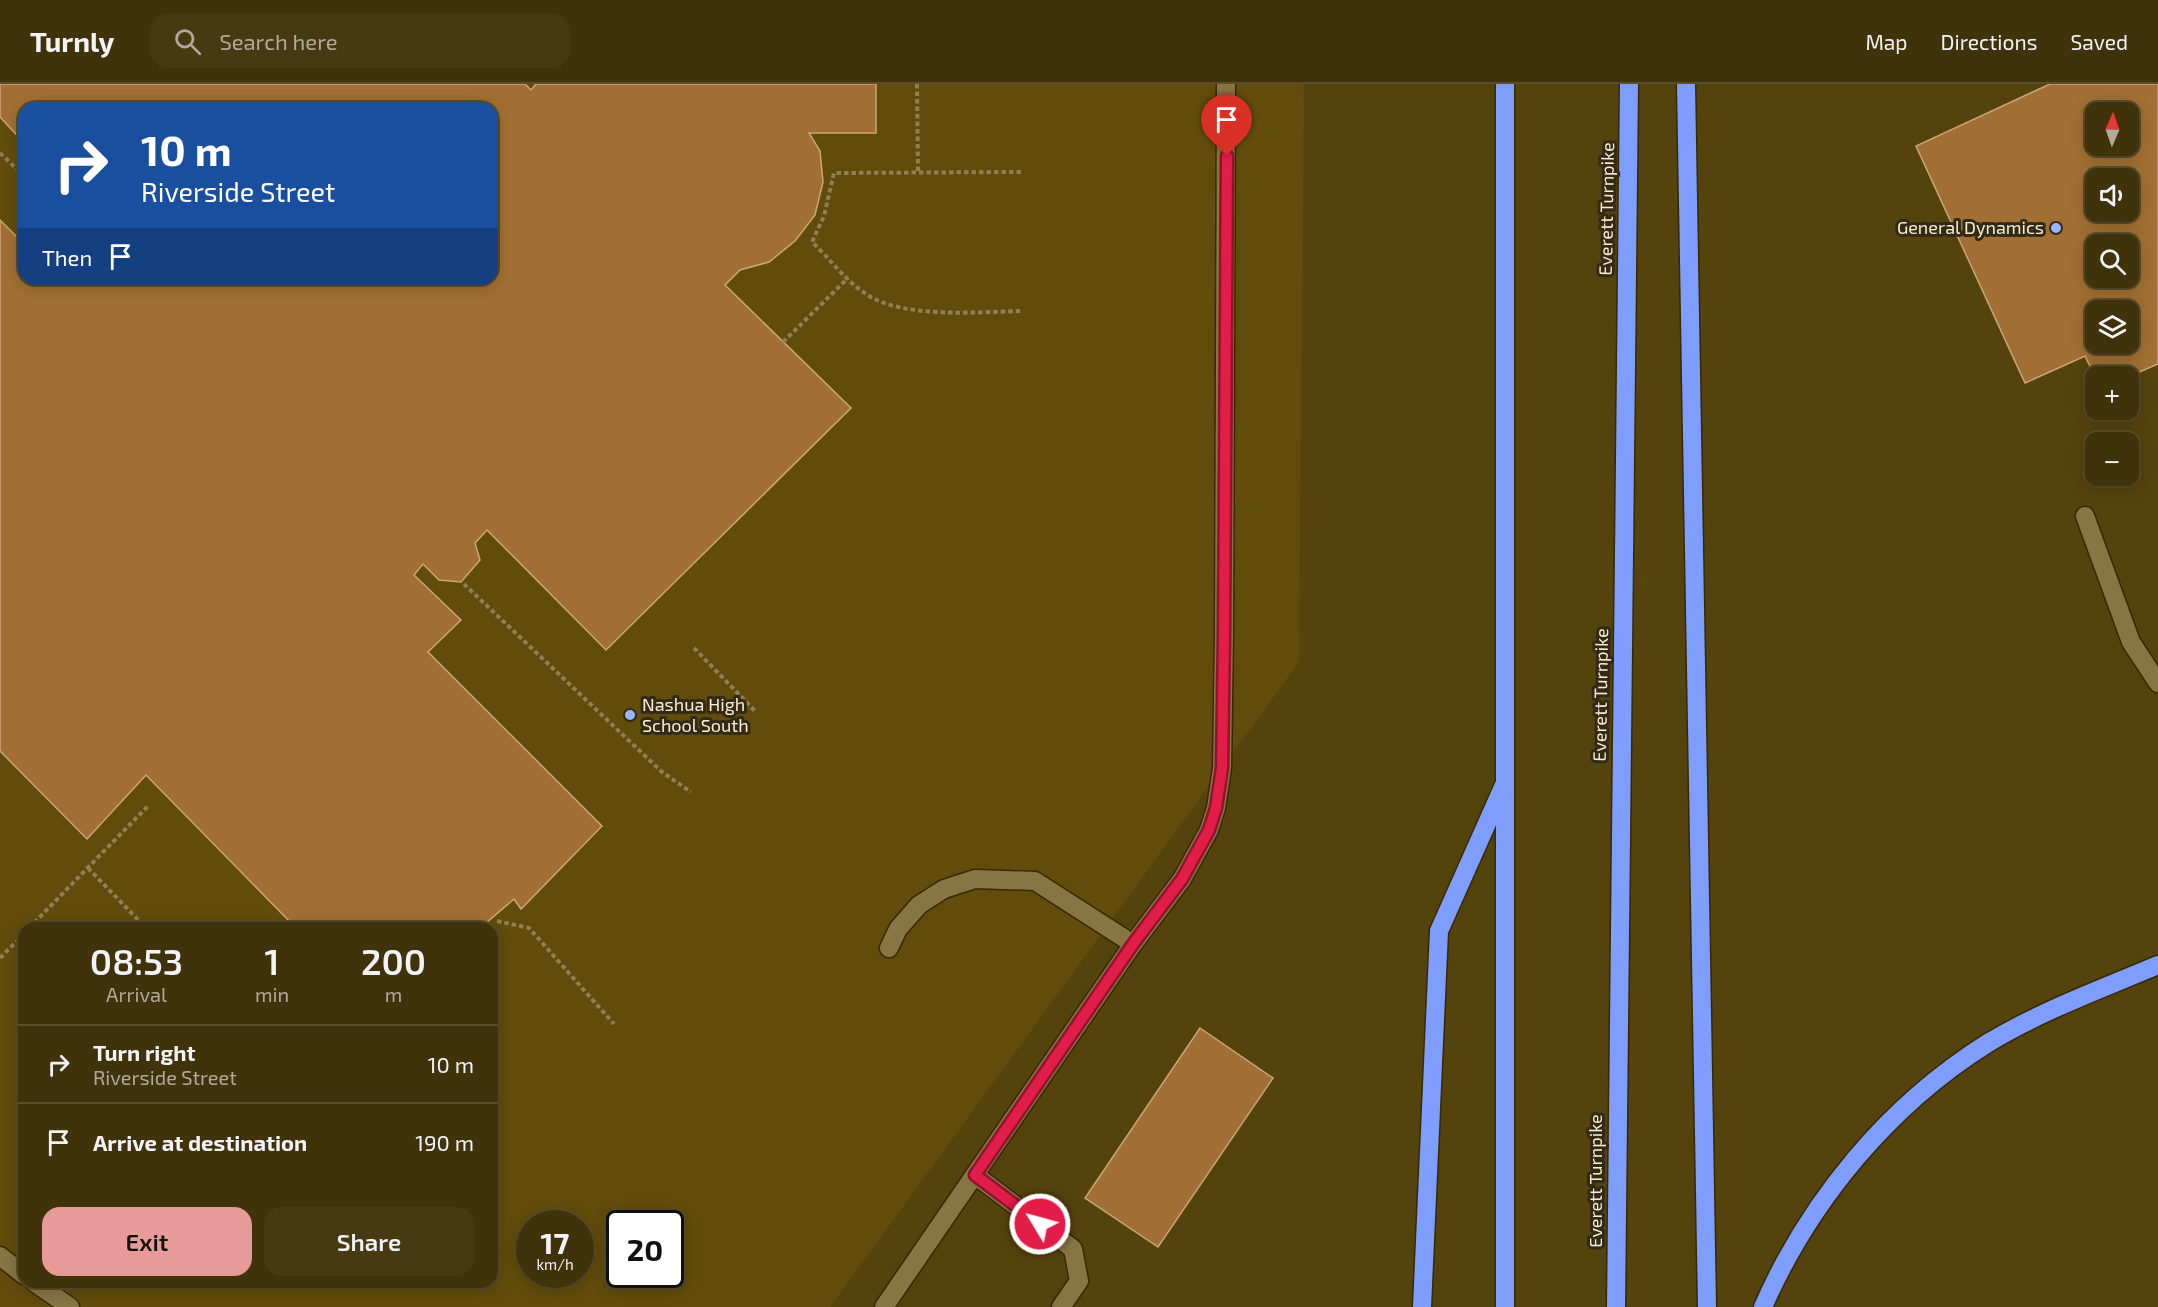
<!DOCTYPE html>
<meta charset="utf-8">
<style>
:root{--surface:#40320a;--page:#473a13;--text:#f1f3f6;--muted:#aeaa9c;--line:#594d2b;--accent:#e69b98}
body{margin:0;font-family:"Exo 2",sans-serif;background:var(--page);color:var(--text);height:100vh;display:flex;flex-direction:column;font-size:22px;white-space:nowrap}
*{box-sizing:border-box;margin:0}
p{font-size:20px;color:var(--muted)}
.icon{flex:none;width:33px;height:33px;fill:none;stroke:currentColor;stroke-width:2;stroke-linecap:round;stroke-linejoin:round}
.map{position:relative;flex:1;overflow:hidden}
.sheet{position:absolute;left:18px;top:838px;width:480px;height:366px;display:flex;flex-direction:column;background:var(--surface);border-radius:18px;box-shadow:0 3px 15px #0003,0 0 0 2px var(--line)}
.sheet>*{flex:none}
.top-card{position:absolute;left:18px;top:18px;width:480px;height:183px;border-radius:18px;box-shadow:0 3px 15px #0003,0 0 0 2px var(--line);background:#1a4fa0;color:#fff;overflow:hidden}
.needle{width:39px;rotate:2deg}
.tools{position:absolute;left:2085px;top:18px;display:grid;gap:12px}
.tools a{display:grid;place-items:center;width:54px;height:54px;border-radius:12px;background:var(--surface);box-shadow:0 3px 15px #0003,0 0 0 2px var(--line);font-size:30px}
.speed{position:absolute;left:516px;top:1126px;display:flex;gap:12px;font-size:30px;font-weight:700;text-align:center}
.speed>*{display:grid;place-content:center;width:78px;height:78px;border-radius:50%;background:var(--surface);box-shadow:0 3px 15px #0003,0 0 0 2px var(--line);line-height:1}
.speed small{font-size:15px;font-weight:400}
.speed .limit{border:3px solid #111;border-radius:9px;background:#fff;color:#111}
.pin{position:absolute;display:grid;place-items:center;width:51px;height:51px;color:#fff;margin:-62px -26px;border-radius:50% 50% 50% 0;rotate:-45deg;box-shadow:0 0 6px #0007}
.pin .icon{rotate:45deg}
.me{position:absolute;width:66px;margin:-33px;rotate:307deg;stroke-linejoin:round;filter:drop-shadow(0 0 4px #0008)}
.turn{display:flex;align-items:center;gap:21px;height:126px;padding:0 24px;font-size:27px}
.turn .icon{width:78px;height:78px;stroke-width:2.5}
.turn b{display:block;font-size:42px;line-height:51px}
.then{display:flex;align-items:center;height:57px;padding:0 24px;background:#0003;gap:12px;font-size:22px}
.eta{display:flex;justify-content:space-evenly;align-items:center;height:102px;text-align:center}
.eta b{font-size:36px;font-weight:600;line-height:42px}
.action{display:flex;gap:12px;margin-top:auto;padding:12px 24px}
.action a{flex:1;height:69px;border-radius:18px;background:var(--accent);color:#111;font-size:24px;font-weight:600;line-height:69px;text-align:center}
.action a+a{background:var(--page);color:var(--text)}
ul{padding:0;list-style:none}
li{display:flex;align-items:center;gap:18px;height:78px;padding:0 24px;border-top:2px solid var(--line)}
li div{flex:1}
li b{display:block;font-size:22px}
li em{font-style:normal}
header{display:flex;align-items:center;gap:36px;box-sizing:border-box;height:84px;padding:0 30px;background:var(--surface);border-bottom:2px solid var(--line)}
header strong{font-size:28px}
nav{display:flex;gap:33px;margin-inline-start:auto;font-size:21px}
.search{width:420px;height:54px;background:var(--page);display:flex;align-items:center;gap:15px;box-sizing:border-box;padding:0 21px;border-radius:18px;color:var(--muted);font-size:22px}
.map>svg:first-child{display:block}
.built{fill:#614c0b;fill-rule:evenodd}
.building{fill:#a16f33;stroke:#cba57b;stroke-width:1.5;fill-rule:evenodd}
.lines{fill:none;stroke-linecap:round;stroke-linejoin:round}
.service-casing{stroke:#372902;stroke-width:21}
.minor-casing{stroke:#372902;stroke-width:21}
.motorway-casing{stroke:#372902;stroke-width:21}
.path{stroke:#8f8054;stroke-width:4;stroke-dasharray:4.5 3;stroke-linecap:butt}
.service{stroke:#887544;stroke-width:18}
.minor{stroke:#887544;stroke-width:18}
.motorway{stroke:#7e9dfc;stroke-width:18}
.route-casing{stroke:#92132f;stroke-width:15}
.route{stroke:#e11d48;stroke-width:10}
.poi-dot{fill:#9bb5fd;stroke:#332a16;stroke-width:2}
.labels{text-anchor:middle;stroke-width:6;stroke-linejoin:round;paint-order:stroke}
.street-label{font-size:18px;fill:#f7edd3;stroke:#332a16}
.poi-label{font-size:18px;fill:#f7edd3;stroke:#332a16;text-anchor:end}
</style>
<header>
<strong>Turnly</strong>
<div class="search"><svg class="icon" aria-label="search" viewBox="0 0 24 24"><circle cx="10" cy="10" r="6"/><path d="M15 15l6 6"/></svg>Search here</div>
<nav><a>Map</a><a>Directions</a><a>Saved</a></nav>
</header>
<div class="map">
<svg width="2158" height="1223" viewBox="0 0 2158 1223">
<rect width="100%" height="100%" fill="#55430e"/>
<path class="built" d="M0 0H1304L1299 578 830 1223H0ZM24 24H492V195H24ZM24 844H492V1198H24ZM530 1140H580V1191H530ZM620 1140H670V1191H620Z"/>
<path class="building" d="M0 0H525L531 6 536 0H876V49H809L820 67 823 98 815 131 795 157 769 178 740 186 725 201 851 324 606 566 487 446 475 459 480 476 461 498 439 496 423 480 414 491 461 536 428 568 602 742 521 825 514 815 480 844H296L146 691 87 755 0 667V136L24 160V195H492V24H24V59L0 33Z
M2050 0H2158V280L2128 293 2096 292V295L2085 272 2025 299 1916 62ZM2096 28H2128V62H2096ZM2096 94H2128V128H2096ZM2096 160H2128V194H2096ZM2096 226H2128V260H2096Z
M1200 944 1273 994 1158 1163 1085 1114Z"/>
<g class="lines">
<defs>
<path id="service" d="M2085 432 2131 558 2158 599
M889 864 898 845 919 821 944 805 975 795 1035 797 1133 860
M975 1091 1073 1165 1079 1197 1061 1223
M0 1172 24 1191
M34 1198 70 1223"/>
<path id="minor" d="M884 1223 1133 860 1182 795 1209 746 1216 724 1222 684 1224 551 1226 0"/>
<path id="motorway" d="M1686 0 1707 1223
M1422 1223 1439 847 1504 701
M1505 1223V0
M1616 1223 1629 0
M1763 1223C1810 1116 1889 1021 1988 959 2041 927 2101 905 2158 881"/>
</defs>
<use href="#service" class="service-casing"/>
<use href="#minor" class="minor-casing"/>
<use href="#motorway" class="motorway-casing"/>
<path class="path" d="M917 0 918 88
M0 69 24 92
M1021 88 834 89 824 132 812 158C829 174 846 197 866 210 903 235 977 228 1021 227
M783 258 848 194
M464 500 662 688 691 708
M694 564 756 628
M88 784 146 844
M497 837 529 844 614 940
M29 844 149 721
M0 874 24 850"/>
<use href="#service" class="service"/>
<use href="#minor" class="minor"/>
<use href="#motorway" class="motorway"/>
</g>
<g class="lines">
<defs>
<path id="route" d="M1040 1140 975 1091 1133 860 1182 795 1209 746 1216 724 1222 684 1224 551 1227 72"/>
</defs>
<use href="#route" class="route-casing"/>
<use href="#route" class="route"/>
</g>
<g class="poi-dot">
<circle cx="2056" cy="144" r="6"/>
<circle cx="630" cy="631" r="6"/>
</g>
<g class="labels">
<g class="street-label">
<text transform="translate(1607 125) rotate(-89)" y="6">Everett Turnpike</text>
<text transform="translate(1601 611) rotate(-89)" y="6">Everett Turnpike</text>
<text transform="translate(1596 1097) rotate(-90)" y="6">Everett Turnpike</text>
</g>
<g class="poi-label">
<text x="2044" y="150">General Dynamics</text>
<text x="642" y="627" text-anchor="start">Nashua High<tspan x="642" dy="21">School South</tspan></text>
</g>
</g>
</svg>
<div class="tools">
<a><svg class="needle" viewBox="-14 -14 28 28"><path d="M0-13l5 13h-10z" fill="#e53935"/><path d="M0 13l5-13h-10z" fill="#aeaa9c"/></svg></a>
<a><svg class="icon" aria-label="sound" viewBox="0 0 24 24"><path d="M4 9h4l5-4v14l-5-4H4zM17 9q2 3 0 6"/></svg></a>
<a><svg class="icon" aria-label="search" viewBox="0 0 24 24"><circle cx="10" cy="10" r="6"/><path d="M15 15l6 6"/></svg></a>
<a><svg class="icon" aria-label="layers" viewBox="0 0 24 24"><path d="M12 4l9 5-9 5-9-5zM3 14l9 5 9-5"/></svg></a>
<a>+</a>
<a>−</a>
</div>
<div class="speed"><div>17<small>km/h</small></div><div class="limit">20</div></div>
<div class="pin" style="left:1227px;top:72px;background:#d93025"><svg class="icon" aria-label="arrive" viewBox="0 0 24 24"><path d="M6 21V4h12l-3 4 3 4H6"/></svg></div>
<svg class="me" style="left:1040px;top:1140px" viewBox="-20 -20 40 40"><circle r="17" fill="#e11d48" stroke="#fff" stroke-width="3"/><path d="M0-11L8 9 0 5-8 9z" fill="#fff"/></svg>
<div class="top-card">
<div class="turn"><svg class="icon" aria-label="right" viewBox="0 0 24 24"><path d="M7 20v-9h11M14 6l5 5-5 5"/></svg><div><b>10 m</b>Riverside Street</div></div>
<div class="then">Then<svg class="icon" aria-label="arrive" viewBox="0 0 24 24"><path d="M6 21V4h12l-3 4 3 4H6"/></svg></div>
</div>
<section class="sheet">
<div class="eta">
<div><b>08:53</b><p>Arrival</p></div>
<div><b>1</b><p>min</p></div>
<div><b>200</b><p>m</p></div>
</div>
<ul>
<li><svg class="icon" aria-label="right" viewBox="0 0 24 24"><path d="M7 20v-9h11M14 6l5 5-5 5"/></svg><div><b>Turn right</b><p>Riverside Street</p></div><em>10 m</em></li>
<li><svg class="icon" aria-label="arrive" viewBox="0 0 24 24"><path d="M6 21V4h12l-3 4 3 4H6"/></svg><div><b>Arrive at destination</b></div><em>190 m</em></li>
</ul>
<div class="action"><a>Exit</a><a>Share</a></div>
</section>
</div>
